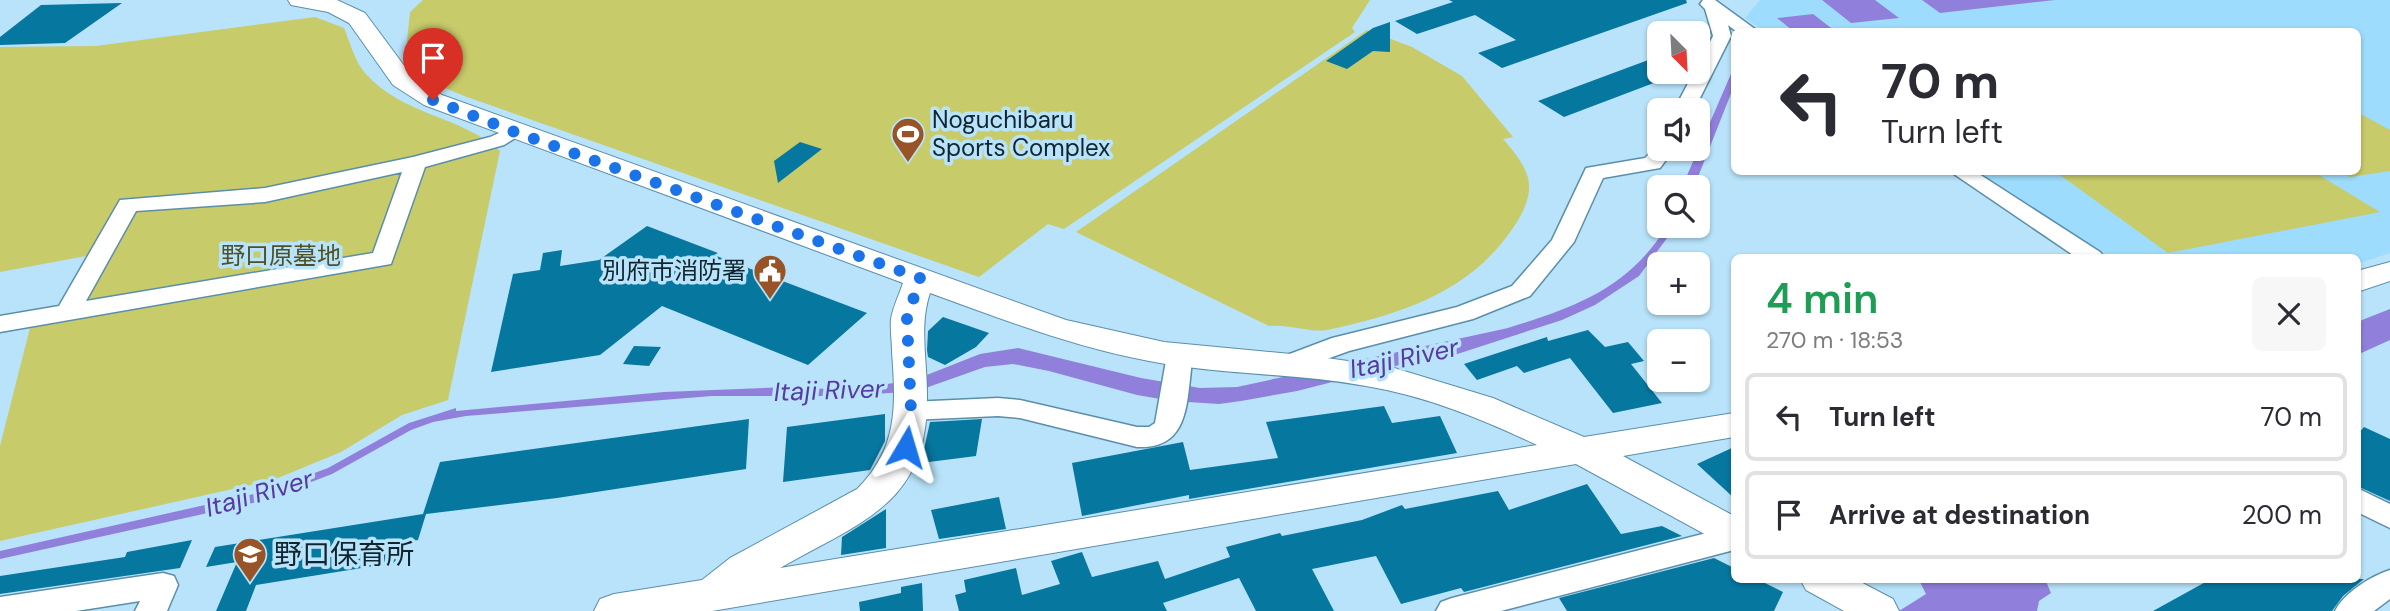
<!DOCTYPE html>
<meta charset="utf-8">
<style>
:root{--surface:#fff;--page:#f7f7f7;--text:#2b2b33;--muted:#7c7c81;--line:#e1e1e2}
body{margin:0;font-family:"DM Sans","Noto Sans JP",sans-serif;background:var(--page);color:var(--text);height:100vh;display:flex;flex-direction:column;font-size:26px;white-space:nowrap}
*{box-sizing:border-box;margin:0}
p{font-size:23px;color:var(--muted)}
.icon{flex:none;width:38px;height:38px;fill:none;stroke:currentColor;stroke-width:2;stroke-linecap:round;stroke-linejoin:round}
.map{position:relative;flex:1;overflow:hidden}
.sheet{position:absolute;left:1731px;top:254px;width:630px;height:329px;display:flex;flex-direction:column;background:var(--surface);border-radius:10px;box-shadow:0 2px 5px #0004}
.sheet>*{flex:none}
.top-card{position:absolute;left:1731px;top:28px;width:630px;height:147px;border-radius:10px;box-shadow:0 2px 5px #0004;background:#fff;color:var(--text);overflow:hidden}
.needle{width:46px;rotate:156deg}
.fabs{position:absolute;left:1647px;top:21px;display:grid;gap:14px}
.fabs a{display:grid;place-items:center;width:63px;height:63px;border-radius:10px;background:var(--surface);box-shadow:0 2px 5px #0004;font-size:35px}
.pin{position:absolute;display:grid;place-items:center;width:60px;height:60px;color:#fff;margin:-72px -30px;border-radius:50% 50% 50% 0;rotate:-45deg;box-shadow:0 0 7px #0007}
.pin .icon{rotate:45deg}
.me{position:absolute;width:77px;margin:-38px;rotate:7deg;stroke-linejoin:round;filter:drop-shadow(0 0 5px #0008)}
.turn{display:flex;align-items:center;gap:24px;height:147px;padding:0 35px;font-size:32px}
.turn .icon{width:91px;height:91px;stroke-width:2.5}
.turn b{display:block;font-size:49px;line-height:60px}
.round{display:grid;place-items:center;flex:none;width:74px;height:74px;border-radius:10px;background:var(--page)}
.overview{display:flex;align-items:center;justify-content:space-between;height:119px;padding:0 35px}
h1{font-size:42px;font-weight:600;line-height:52px;color:#1e9e55}
ul{padding:0;list-style:none}
li{display:flex;align-items:center;gap:21px;height:88px;margin:0 14px 10px;padding:0 21px;border:4px solid var(--line);border-radius:10px}
li div{flex:1}
li b{display:block;font-size:26px}
li em{font-style:normal}
.map>svg:first-child{display:block}
.built{fill:#9ddcfc}
.green{fill:#c7cb6a}
.water{fill:#9180db}
.building{fill:#06779f}
.lines{fill:none;stroke-linecap:round;stroke-linejoin:round}
.minor-casing{stroke:#5b8fa9;stroke-width:3}
.tertiary-casing{stroke:#5b8fa9;stroke-width:2}
.minor{fill:#fff;fill-rule:evenodd}
.tertiary{fill:#fff;fill-rule:evenodd}
.route{stroke:#1a73e8;stroke-width:12;stroke-dasharray:0 21.6}
.labels{text-anchor:middle;stroke-width:7;stroke-linejoin:round;paint-order:stroke}
.poi-label{font-size:24px;fill:#0f252f;stroke:#b8e3fa;text-anchor:start}
.park-label{font-size:24px;fill:#4f5125;stroke:#b8e3fa}
.water-label{font-size:26px;font-style:italic;fill:#5639a3;stroke:#b8e3fa}
.near-poi-label{font-size:28px;fill:#0f252f;stroke:#b8e3fa;text-anchor:start}
</style>
<div class="map">
<svg width="2390" height="611" viewBox="0 0 2390 611">
<rect width="100%" height="100%" fill="#b8e3fa"/>
<path class="built" d="M1760 0H2390V253L2357 264V257H2106L1977 172H2357V32H1766L1745 18Z"/>
<path class="green" d="M423 0H1370L1352 28 1355 32 1064 229 1048 224 979 277 467 97C447 89 416 77 409 55 405 46 409 25 410 12Z
M315 17 344 28C350 42 355 62 365 73 403 116 460 115 500 151L448 400 402 415 341 452 273 480 0 541V446L31 324 58 312 86 256 0 272V47L96 46Z
M1367 30 1412 47 1462 76 1513 137 1503 139C1532 172 1539 189 1513 228 1469 293 1401 314 1327 330 1312 333 1289 324 1269 326L1076 232Z
M2357 112 2390 130V171L2350 177 2341 172H2357Z
M2056 172H2314L2380 212 2168 253Z"/>
<path class="water" d="M1822 0H1875L1899 18 1851 23Z
M1922 0H2055L1940 13Z
M1813 14 1835 31H1793L1777 18Z
M1734 67V86L1694 187H1682Z
M1667 226H1676L1639 276 1595 305 1562 320 1445 358 1411 362 1297 391 1241 401 1219 404 1172 401 1137 395 1049 371 1013 364 985 367 917 391 848 396H712L466 416 433 422 411 430 332 474 262 501 0 559V551L263 492 328 468 409 423 456 408V411L664 392 790 387 847 390 914 380 980 354 1018 348 1141 378 1200 388 1237 387 1508 328C1575 307 1628 289 1667 226Z
M2390 309V340L2357 355V322Z
M1924 579H2045L2051 593 2039 601 2037 611H1899L1926 594 1920 582Z"/>
<path class="building" d="M1449 0H1686L1687 3 1502 68 1478 53 1516 40 1475 15 1417 34 1395 21 1453 2Z
M122 3 65 43 0 45V37L41 5Z
M1390 22V52L1373 51 1347 69 1326 61 1373 28Z
M1659 56V81L1564 117 1538 101Z
M800 142 822 149 778 183 774 161Z
M647 226 718 253 714 255 867 313 808 365 662 306 600 355 491 372 513 274 540 270 543 253 562 250 560 266 599 260Z
M943 317 989 333 976 347 945 365 928 357 927 350 928 331Z
M1588 330 1605 347 1628 342 1644 361 1631 364 1662 403 1613 413 1570 358 1524 373 1517 366 1477 380 1464 364 1547 337 1548 341Z
M634 346 661 347 649 366 623 364Z
M1384 406 1392 423 1440 416 1457 453 1189 499V495L1082 516 1072 463 1183 442 1190 470 1278 458 1266 422Z
M885 414V441L870 470 783 482 787 427Z
M749 419 746 469 557 498 426 514 418 540 405 542 399 562 256 585 246 611H216L237 562 206 567 215 547 423 514 440 462Z
M982 419 976 456 921 463 930 422Z
M2364 427 2390 439V501L2357 486V435Z
M1734 447V498L1697 464Z
M1587 484 1621 534 1662 526 1682 536 1464 592 1461 588 1401 604 1376 556 1312 569 1334 611H1256L1239 578 1163 603 1167 611H959L955 595 966 592 964 580 1016 568 1022 595 1060 584 1051 561 1082 552 1092 577 1158 561 1165 579 1230 557 1226 547 1280 533 1282 536 1362 520 1402 505 1405 509 1498 491 1509 510Z
M999 497 1006 529 939 539 931 510Z
M886 509V548L841 555 842 537Z
M192 540 180 568 0 594V576L125 557 127 552Z
M1714 558 1734 568V579H1757L1783 592 1774 611H1567L1559 598Z
M2211 579H2364L2343 596 2332 611H2153Z
M922 583 923 611H860L859 602 901 593V587Z"/>
<g class="lines">
<defs>
<path id="minor" d="M1703 0H1715L1759 32H1737L1728 25 1731 36 1694 110H1674L1694 72H1698V65L1713 36 1705 9 1700 4Z
M515 126 522 128 525 132 504 145 425 167 391 264 0 332V316L59 306 120 200 265 188 413 157 490 137ZM402 172 373 253 86 301 136 211 265 202Z
M1659 144V149H1674L1660 168 1603 178 1574 242 1530 296 1473 319 1349 351 1288 373 1279 370 1275 364 1279 358 1332 338 1457 307 1512 286 1552 240 1586 168 1645 158Z
M1951 172H1976L2100 252 2104 257H2076Z
M1180 346 1189 349 1193 355C1186 396 1193 450 1137 447L1020 418 998 416 910 420 901 418 897 411 901 404 910 402 998 398 1020 400 1137 427H1149L1155 423 1167 355 1171 349Z
M2357 488 2390 504V528L2357 512Z
M1734 526V550L1501 611H1436L1441 602 1452 598Z
M2390 570V599L2374 611H2335C2344 593 2371 576 2390 570Z
M163 573 174 576 178 585 167 611H135L140 601 76 611H0V597Z"/>
<path id="tertiary" d="M288 0H337L365 13 411 75 442 95 1066 320 1164 342 1312 356 1391 367 1493 398 1584 437 1734 413V437L1623 456 1734 516V548L1721 543 1576 464 712 611H594L600 599 614 594 702 580 730 558 857 489C898 449 896 406 892 352 892 341 890 330 891 319 893 307 899 295 903 283L424 105 393 85 349 23 328 12 291 5ZM930 293C1002 319 1073 347 1149 361 1221 375 1294 373 1366 386 1426 396 1482 419 1537 445L780 568C862 521 929 504 927 394 927 359 919 326 930 293Z
M2390 262V281L2357 292V271Z
M1800 579H1855L1893 599 1899 611H1844L1806 590Z"/>
</defs>
<use href="#minor" class="minor-casing"/>
<use href="#tertiary" class="tertiary-casing"/>
<use href="#minor" class="minor"/>
<use href="#tertiary" class="tertiary"/>
</g>
<g class="lines">
<path class="route" d="M433 100 515 132 920 278 907 319 911 411 906 447"/>
</g>
<defs>
<symbol id="stadium-pin" viewBox="-11 -11 22 30"><path d="M0 17L-7.5 6A9.5 9.5 0 1 1 7.5 6Z" fill="#985327" stroke="#b8e3fa"/><path d="M0-5a6.5 5 0 1 0 0 10a6.5 5 0 1 0 0-10ZM-3.5-1.8h7v3.6h-7Z" fill="#fff"/></symbol>
<symbol id="civic-pin" viewBox="-11 -11 22 30"><path d="M0 17L-7.5 6A9.5 9.5 0 1 1 7.5 6Z" fill="#985327" stroke="#b8e3fa"/><path d="M-.6-6.5H3V-4.5H.6V-3L4-1V1h2V6H-6V1h2V-1L-.6-3ZM-1.2 2.5V6h2.4V2.5Z" fill="#fff"/></symbol>
<symbol id="school-pin" viewBox="-11 -11 22 30"><path d="M0 17L-7.5 6A9.5 9.5 0 1 1 7.5 6Z" fill="#985327" stroke="#b8e3fa"/><path d="M0-5L7-2L0 1L-7-2ZM-4 1L0 2.5L4 1V4Q0 6-4 4Z" fill="#fff"/></symbol>
</defs>
<g fill-rule="evenodd">
<use href="#stadium-pin" x="889" y="115" width="38" height="52"/>
<use href="#civic-pin" x="751" y="252" width="38" height="52"/>
<use href="#school-pin" x="231" y="535" width="38" height="52"/>
</g>
<g class="labels">
<g class="poi-label">
<text x="932" y="128">Noguchibaru<tspan x="932" dy="28">Sports Complex</tspan></text>
<text x="746" y="279" text-anchor="end">別府市消防署</text>
</g>
<g class="park-label">
<text x="281" y="264">野口原墓地</text>
</g>
<g class="water-label">
<text transform="translate(1404 358) rotate(-12)" y="9">Itaji River</text>
<text transform="translate(829 390) rotate(-2)" y="9">Itaji River</text>
<text transform="translate(259 493) rotate(-16)" y="9">Itaji River</text>
</g>
<g class="near-poi-label">
<text x="274" y="564">野口保育所</text>
</g>
</g>
</svg>
<div class="fabs">
<a><svg class="needle" viewBox="-14 -14 28 28"><path d="M0-13l5 13h-10z" fill="#e53935"/><path d="M0 13l5-13h-10z" fill="#7c7c81"/></svg></a>
<a><svg class="icon" aria-label="sound" viewBox="0 0 24 24"><path d="M4 9h4l5-4v14l-5-4H4zM17 9q2 3 0 6"/></svg></a>
<a><svg class="icon" aria-label="search" viewBox="0 0 24 24"><circle cx="10" cy="10" r="6"/><path d="M15 15l6 6"/></svg></a>
<a>+</a>
<a>−</a>
</div>
<div class="pin" style="left:433px;top:100px;background:#d93025"><svg class="icon" aria-label="arrive" viewBox="0 0 24 24"><path d="M6 21V4h12l-3 4 3 4H6"/></svg></div>
<svg class="me" style="left:906px;top:447px" viewBox="-20 -20 40 40"><path d="M0-17L14 15 0 8-14 15z" fill="#1a73e8" stroke="#fff" stroke-width="4"/></svg>
<div class="top-card">
<div class="turn"><svg class="icon" aria-label="left" viewBox="0 0 24 24"><path d="M17 20v-9H6M10 6l-5 5 5 5"/></svg><div><b>70 m</b>Turn left</div></div>
</div>
<section class="sheet">
<div class="overview"><div><h1>4 min</h1><p>270 m · 18:53</p></div><a class="round"><svg class="icon" aria-label="close" viewBox="0 0 24 24"><path d="M6 6l12 12M18 6L6 18"/></svg></a></div>
<ul>
<li><svg class="icon" aria-label="left" viewBox="0 0 24 24"><path d="M17 20v-9H6M10 6l-5 5 5 5"/></svg><div><b>Turn left</b></div><em>70 m</em></li>
<li><svg class="icon" aria-label="arrive" viewBox="0 0 24 24"><path d="M6 21V4h12l-3 4 3 4H6"/></svg><div><b>Arrive at destination</b></div><em>200 m</em></li>
</ul>
</section>
</div>
